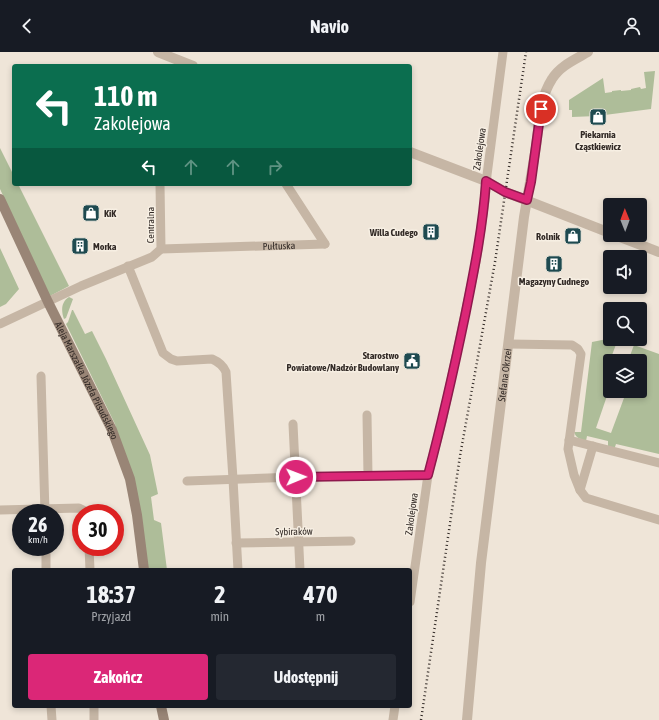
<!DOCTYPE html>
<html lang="pl">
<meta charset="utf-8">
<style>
:root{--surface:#171b24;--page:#242831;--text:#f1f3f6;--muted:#9ea1a6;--accent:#db2777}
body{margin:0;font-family:"Asap Condensed",sans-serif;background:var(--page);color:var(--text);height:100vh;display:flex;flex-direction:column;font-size:15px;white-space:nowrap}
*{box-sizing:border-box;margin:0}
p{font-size:13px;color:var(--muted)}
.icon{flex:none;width:22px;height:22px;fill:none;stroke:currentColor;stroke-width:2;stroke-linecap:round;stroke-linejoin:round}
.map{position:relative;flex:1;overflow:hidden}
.panel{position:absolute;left:12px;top:516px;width:400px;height:140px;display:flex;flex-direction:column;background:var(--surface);border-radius:4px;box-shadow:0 2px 6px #0003}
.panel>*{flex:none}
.guide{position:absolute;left:12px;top:12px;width:400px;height:122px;border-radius:4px;box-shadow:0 2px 6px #0003;background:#0b6e4f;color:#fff;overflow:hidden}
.needle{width:26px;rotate:359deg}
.controls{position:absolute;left:603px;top:146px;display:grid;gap:8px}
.controls a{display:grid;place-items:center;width:44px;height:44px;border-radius:4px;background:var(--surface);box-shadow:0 2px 6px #0003;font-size:20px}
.speed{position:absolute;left:12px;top:452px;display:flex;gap:8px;font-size:20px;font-weight:700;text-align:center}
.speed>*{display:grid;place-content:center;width:52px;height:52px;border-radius:50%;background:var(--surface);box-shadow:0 2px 6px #0003;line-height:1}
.speed small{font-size:10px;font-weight:400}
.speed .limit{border:6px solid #d22;background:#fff;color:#111}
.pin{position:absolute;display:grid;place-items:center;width:34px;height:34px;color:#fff;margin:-17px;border:2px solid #fff;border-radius:50%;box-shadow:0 1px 4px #0007}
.me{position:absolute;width:44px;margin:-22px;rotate:89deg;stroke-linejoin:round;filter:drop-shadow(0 0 3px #0008)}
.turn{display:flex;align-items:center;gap:14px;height:84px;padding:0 16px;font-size:18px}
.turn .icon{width:52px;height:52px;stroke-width:2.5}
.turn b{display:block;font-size:28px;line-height:34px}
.lanes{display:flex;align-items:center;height:38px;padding:0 16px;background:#0003;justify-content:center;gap:20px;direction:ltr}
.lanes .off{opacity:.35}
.eta{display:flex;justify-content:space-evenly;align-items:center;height:68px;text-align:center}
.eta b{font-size:24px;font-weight:700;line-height:28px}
.action{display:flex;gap:8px;margin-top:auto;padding:8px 16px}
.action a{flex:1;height:46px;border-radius:4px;background:var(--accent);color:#fff;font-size:16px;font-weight:700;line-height:46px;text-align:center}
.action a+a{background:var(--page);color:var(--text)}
header{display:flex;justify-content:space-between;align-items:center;height:52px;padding:0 16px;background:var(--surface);font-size:18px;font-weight:700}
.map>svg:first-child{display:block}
.green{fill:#aebd99}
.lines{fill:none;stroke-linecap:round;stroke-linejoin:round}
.minor{stroke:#c6b6a5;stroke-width:9}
.tertiary{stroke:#c6b6a5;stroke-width:10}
.secondary{stroke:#998576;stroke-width:10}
.rail{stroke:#322a26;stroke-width:2.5;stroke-dasharray:1 3;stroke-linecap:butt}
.route-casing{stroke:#8e194d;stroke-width:10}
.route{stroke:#db2777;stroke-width:7}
.labels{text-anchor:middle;stroke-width:3;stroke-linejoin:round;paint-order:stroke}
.poi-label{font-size:10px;font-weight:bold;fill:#322a26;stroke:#f7efe3;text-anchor:end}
.street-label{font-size:10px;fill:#322a26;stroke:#f7efe3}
</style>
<header><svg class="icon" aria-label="back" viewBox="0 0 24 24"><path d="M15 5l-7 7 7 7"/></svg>Navio<svg class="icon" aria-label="person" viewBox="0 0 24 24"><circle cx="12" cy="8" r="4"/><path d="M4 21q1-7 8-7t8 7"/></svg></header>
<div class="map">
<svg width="659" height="668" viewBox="0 0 659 668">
<rect width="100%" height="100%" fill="#efe5d8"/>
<path class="green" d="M655 19 651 57 597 64 572 65V58H569V48L603 26 605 41 612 40V39L621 38V39L631 38V37L640 35 641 37 646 36 644 20Z
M0 96 14 124V132H18L69 234 50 244 0 137Z
M0 196 19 237 6 252 0 255Z
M69 245 73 247 66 266 64 267C61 259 61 250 69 245Z
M72 258H73L85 282 92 279 106 307 150 403 158 442 151 445 154 468 161 471 167 518H148L115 372 66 272 68 270Z
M610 278V287H618L605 322 610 325V326L605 340 608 341 596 376 611 381 624 346 621 344 623 339H640V309H628L634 293 659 302V402L616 392 614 398 608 396V389L587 384 586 389C580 387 576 386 574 380H581L592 290 607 287Z"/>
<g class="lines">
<g class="minor">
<path d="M286 132 325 192"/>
<path id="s1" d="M161 197 325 192"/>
<path d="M128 214 163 301 171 307 177 309 212 307C219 310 223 313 226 320L233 427 238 518"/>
<path d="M0 272 81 234 152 205 161 197 160 132"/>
<path d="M509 292 572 293 578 297 581 302 568 397 574 423 580 438 586 446 659 468"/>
<path d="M41 324 45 461"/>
<path d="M367 363 368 424"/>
<path d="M293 372 300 518"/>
<path d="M569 388 659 411"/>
<path d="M187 429 296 425 428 423"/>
<path d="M580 438 593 394"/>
<path d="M0 458 79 456 85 459 86 461"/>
<path d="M236 491 351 489"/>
<path d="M46 495V518"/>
<path d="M89 495 90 518"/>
<path d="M410 550 428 423 442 370 476 210 485 149 487 123 503 0"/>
<path d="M51 654 52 668"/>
<path d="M94 654V668"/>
<path d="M393 668 395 654"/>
</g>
<g class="tertiary">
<path d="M158 0 193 14"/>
<path d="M410 100 486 129 505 140 610 181"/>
<path d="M615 183 659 200"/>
<path id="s2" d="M467 668 481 511 524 165C528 141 532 118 536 95 539 73 539 47 552 27 560 14 574 8 588 0"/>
</g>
<g class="secondary">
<path id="s3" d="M0 147 48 250 112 378 130 427 137 463 144 518"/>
<path d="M161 654 164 668"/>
</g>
<path class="rail" d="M421 668 460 404 495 210 526 0"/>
</g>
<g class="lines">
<defs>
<path id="route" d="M296 425 428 423C442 370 454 317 465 264 474 219 483 175 486 129L505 140 527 148 531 130 541 57"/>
</defs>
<use href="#route" class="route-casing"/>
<use href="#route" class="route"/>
</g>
<defs>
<symbol id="shop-square" viewBox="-11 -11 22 22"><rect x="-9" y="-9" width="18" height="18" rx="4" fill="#1e4a50" stroke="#f7efe3"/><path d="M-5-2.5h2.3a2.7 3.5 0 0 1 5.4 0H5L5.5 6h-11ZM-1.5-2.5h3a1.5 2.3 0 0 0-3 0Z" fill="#fff"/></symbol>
<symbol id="building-square" viewBox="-11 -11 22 22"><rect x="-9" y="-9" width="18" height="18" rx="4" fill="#1e4a50" stroke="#f7efe3"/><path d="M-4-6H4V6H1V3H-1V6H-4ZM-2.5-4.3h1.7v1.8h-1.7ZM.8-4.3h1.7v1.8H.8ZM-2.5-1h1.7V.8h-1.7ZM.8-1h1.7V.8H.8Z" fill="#fff"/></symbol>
<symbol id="civic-square" viewBox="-11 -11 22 22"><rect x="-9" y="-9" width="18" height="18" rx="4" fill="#1e4a50" stroke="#f7efe3"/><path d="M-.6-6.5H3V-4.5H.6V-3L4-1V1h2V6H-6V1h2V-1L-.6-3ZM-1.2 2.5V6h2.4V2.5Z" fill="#fff"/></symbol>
</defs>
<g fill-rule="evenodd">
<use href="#shop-square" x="588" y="55" width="20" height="20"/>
<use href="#shop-square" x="81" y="151" width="20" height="20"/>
<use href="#building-square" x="421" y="170" width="20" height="20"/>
<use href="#shop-square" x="563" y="174" width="20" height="20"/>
<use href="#building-square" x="70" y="184" width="20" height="20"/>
<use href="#building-square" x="544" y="202" width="20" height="20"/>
<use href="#civic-square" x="402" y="299" width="20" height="20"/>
</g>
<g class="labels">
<g class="poi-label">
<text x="598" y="86" text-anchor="middle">Piekarnia<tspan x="598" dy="12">Cząstkiewicz</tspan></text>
<text x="104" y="165" text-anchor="start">KiK</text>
<text x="418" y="184">Willa Cudego</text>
<text x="560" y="188">Rolnik</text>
<text x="93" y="198" text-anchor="start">Morka</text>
<text x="554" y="233" text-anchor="middle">Magazyny Cudnego</text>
<text x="399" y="307">Starostwo<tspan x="399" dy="12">Powiatowe/Nadzór Budowlany</tspan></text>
</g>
<g class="street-label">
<text transform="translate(479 97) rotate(-82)" y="4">Zakolejowa</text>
<text transform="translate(150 173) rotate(-90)" y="4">Centralna</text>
<text dy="4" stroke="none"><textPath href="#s1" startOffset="118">Pułtuska</textPath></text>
<text dy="4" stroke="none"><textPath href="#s2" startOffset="347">Stefana Okrzei</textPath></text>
<text dy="4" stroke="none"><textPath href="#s3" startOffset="201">Aleja Marszałka Józefa Piłsudskiego</textPath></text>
<text transform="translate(411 462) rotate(-82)" y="4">Zakolejowa</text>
<text transform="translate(294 479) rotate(-1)" y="4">Sybiraków</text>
</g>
</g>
</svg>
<div class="controls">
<a><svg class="needle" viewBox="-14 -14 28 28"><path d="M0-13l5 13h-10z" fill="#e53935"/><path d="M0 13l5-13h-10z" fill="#9ea1a6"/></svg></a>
<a><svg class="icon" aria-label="sound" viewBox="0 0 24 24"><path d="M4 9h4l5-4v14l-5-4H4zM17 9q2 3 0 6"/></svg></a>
<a><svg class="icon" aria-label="search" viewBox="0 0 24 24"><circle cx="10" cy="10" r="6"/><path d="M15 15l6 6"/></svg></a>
<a><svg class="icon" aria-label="layers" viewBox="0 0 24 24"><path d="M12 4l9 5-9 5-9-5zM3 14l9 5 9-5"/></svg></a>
</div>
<div class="speed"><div>26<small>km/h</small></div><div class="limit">30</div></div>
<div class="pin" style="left:541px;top:57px;background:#d93025"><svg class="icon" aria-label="arrive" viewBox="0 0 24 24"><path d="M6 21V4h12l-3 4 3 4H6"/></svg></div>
<svg class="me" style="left:296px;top:425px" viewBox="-20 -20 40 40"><circle r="17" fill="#db2777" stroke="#fff" stroke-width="3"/><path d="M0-11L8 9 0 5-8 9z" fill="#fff"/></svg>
<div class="guide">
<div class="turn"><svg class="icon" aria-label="left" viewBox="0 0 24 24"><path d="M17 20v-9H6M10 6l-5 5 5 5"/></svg><div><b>110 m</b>Zakolejowa</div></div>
<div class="lanes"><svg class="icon" aria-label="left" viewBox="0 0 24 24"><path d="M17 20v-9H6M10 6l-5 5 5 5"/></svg><svg class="icon off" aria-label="ahead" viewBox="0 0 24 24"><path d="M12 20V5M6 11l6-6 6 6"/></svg><svg class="icon off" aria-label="ahead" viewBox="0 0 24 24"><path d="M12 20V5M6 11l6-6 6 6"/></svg><svg class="icon off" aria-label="right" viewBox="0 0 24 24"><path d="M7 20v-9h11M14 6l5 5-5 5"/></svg></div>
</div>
<section class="panel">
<div class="eta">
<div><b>18:37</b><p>Przyjazd</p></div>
<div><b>2</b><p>min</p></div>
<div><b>470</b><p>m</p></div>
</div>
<div class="action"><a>Zakończ</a><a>Udostępnij</a></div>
</section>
</div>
